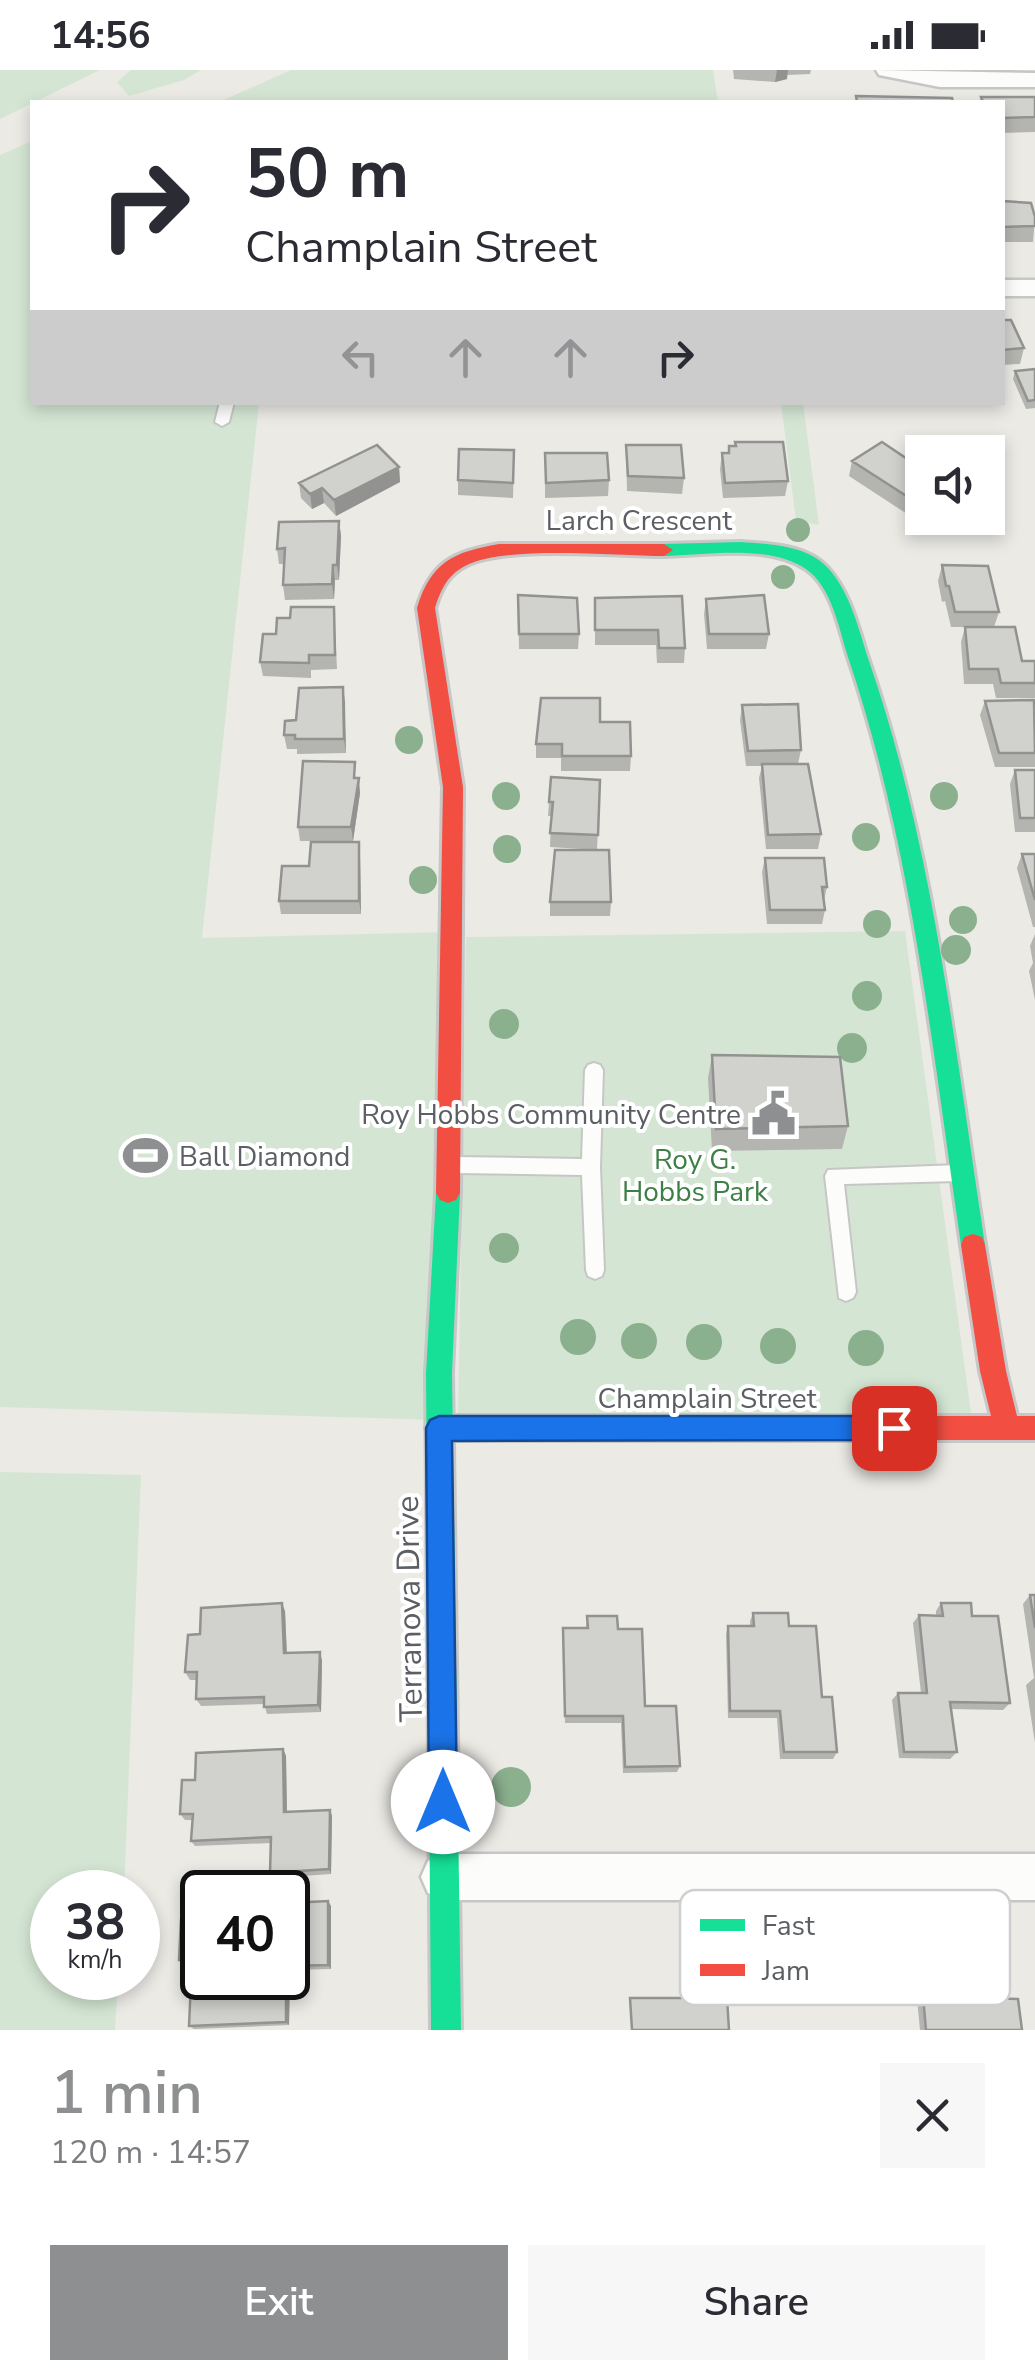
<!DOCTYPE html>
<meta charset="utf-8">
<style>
:root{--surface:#fff;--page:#f7f7f7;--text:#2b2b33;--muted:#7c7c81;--accent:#8d8f90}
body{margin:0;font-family:"Nunito Sans",sans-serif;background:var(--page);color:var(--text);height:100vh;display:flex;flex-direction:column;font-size:38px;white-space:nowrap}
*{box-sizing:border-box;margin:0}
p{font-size:32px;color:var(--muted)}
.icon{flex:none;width:55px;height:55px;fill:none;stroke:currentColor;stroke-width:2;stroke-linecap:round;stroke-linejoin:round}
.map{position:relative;height:1960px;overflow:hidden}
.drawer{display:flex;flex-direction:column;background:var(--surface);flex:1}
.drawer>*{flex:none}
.top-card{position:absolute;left:30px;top:30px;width:975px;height:305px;border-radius:0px;box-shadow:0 5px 15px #0003;background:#fff;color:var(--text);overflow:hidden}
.fabs{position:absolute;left:905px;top:365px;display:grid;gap:20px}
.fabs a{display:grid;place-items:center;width:100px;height:100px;border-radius:0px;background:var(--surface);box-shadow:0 5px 15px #0003;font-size:50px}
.speed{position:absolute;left:30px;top:1800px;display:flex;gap:20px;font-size:50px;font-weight:700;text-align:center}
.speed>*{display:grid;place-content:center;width:130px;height:130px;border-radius:50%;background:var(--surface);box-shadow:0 5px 15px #0003;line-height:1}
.speed small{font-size:25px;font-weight:400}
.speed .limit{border:5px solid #111;border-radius:15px;background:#fff;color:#111}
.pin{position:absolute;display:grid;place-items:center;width:85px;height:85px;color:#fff;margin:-42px;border-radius:20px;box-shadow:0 5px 15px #0006}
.me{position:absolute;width:110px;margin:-55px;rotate:0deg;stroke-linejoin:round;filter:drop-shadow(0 0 8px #0008)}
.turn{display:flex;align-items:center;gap:35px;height:210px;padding:0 50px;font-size:45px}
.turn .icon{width:130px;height:130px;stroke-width:2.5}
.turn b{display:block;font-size:70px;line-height:85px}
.lanes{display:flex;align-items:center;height:95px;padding:0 50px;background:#0003;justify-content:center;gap:50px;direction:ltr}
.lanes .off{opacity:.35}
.round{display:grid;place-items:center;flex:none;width:105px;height:105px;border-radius:0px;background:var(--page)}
.summary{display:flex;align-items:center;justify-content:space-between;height:170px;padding:0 50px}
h1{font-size:60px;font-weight:600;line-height:75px;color:var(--accent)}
.button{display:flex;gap:20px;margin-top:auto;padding:20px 50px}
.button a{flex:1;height:115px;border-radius:0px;background:var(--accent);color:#fff;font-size:40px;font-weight:600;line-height:115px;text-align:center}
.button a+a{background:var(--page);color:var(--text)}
.status{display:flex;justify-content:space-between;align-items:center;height:70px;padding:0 50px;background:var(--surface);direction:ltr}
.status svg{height:28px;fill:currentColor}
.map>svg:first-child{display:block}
.green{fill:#d4e6d3}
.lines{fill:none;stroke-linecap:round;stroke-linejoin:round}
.lane-casing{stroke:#c7c6c6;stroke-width:4}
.street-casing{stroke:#c7c6c6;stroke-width:5}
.fast-casing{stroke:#c7c7c7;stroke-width:6}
.jam-casing{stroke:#c7c7c7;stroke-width:6}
.lane{fill:#fcfcfb;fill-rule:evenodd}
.street{fill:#fcfcfb;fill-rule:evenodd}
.fast{fill:#16e098;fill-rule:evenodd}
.jam{fill:#f24e42;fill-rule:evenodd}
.tree{fill:#8bb08e}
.wall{fill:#b4b4b1}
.shaded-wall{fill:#929290}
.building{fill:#d1d1ce;stroke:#929290;stroke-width:2.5}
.route{fill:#1a73e8;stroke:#114b97;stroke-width:2.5}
.labels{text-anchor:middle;stroke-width:8;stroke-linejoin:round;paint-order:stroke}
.street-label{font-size:28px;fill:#5b5e62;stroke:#fff}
.poi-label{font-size:28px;fill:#5b5e62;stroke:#fff;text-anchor:end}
.park-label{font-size:28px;fill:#3d8046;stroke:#fff}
.near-street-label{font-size:32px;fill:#5b5e62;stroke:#fff}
.key{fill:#fff;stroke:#cecfd0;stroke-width:2.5}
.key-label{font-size:28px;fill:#5b5e62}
</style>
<div class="status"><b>14:56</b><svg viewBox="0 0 49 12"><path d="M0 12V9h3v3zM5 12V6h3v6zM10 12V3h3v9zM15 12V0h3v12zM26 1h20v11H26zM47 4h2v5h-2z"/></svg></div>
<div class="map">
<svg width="1035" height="1960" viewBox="0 0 1035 1960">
<rect width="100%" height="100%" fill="#ebeae5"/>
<path class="green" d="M0 0H100L0 49Z
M131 0H201L184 10 129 26 117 12Z
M291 0H713L718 32H219Z
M32 71V332L259 333 202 868 446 862 439 1350 0 1337V85Z
M781 333H803L819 455 796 450Z
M905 861 971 1343 458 1351 466 867Z
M0 1402 141 1405 124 1822H52V1908H118L115 1960H0Z"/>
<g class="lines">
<defs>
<path id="lane" d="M220 332H234L229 352 222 356 215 352Z
M594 993 600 995 603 1000 600 1097 604 1200 602 1206 595 1209 588 1206 586 1200 582 1105 455 1103 449 1101 446 1095 449 1089 455 1087 582 1089 585 1000 588 995Z
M958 1095 964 1097 967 1103 964 1109 958 1111 844 1114 856 1222 853 1228 846 1231 839 1228 825 1106 828 1100Z"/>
<path id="street" d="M876 0 1035 3V17H940L879 5Z
M1002 210H1035V226H1002Z
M444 1784H1035V1830H444L428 1823 421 1807 428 1791Z"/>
<path id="fast" d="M741 472C769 474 806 475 827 497 851 522 859 562 870 594 934 781 955 980 985 1175L982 1183 973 1186 964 1183 961 1175C932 977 912 777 848 587 839 559 832 517 806 499 769 474 706 485 664 486L655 480 664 474Z
M448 1113 456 1116 460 1123 452 1303 461 1960H431L426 1303 436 1123 440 1116Z"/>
<path id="jam" d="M499 474H664L673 480 664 486C616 486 507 475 467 495 448 504 441 519 435 538L463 717 460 1123 456 1130 448 1133 440 1130 436 1123 443 717 417 538C431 492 453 482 499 474Z
M973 1164 982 1167 985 1175 1006 1301 1017 1346H1035V1370H439L430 1367 426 1358 430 1349 439 1346H991L980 1301 961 1175 964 1167Z"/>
</defs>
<use href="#lane" class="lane-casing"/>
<use href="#street" class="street-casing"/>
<use href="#fast" class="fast-casing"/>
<use href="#jam" class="jam-casing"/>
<use href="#lane" class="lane"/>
<use href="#street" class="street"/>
<use href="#fast" class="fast"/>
<use href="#jam" class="jam"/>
</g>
<g class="tree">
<circle cx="798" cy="460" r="12"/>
<circle cx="783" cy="507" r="12"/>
<circle cx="409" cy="670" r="14"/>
<circle cx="506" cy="726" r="14"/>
<circle cx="944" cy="726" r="14"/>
<circle cx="866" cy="767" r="14"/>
<circle cx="507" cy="779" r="14"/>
<circle cx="423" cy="810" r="14"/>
<circle cx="963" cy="850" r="14"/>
<circle cx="877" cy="854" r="14"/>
<circle cx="956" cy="880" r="15"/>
<circle cx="867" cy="926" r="15"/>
<circle cx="504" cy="954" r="15"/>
<circle cx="852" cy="978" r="15"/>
<circle cx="504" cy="1178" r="15"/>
<circle cx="578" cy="1267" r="18"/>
<circle cx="639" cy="1271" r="18"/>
<circle cx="704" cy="1272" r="18"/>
<circle cx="778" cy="1276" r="18"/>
<circle cx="866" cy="1278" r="18"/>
<circle cx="511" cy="1717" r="20"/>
</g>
<path class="wall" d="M733 0H811L810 4 787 5V9L775 12 734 9Z
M981 27H1035V62L1002 63V32H980Z
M1002 131 1035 147 1033 172H1002Z
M1002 250 1024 278 1020 294 1002 295Z
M1035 299V338L1026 339 1013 309 1015 301Z
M626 375 684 408 682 424 627 421Z
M729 376 788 411 785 426 723 428 720 399 722 383H728Z
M514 380 513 428 458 425V410Z
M545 383 609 410 608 426 545 428Z
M852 391 922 399V448H941L927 457 849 406Z
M399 397 400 412 336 446 324 433 312 439 301 428 299 413Z
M339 451 341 466 339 510H335L334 529 285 530 283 515 284 494H279L277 479Z
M942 495 999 542 994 557 1022 591H1035V628H996L993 614H964L961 572 965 557H951L945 531 942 532 938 511Z
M518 525 579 564 578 579H519Z
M682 526 685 578 684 593H657L656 575H595V528Z
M706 529 769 564 766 579H707L704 544Z
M334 537 337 599 311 600V608L263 606 260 592 290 548Z
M343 617 346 683 297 684V679H287L284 665 296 650Z
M985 631 1035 634V697H995L980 645Z
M742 635 801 680 798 694 821 764 818 779H766L759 708 762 696H746L740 650Z
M600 652 631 686 630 701H561V688H536V674Z
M1015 700H1035V762H1015L1010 714Z
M357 708 360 723 353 771H300L298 757Z
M600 710 597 780 550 777 551 746H548L549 732Z
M1022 784H1035V857H1033L1017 798Z
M360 786 361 844H281L279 831Z
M765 788 827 817 824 830 825 840 822 854H767L762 802Z
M550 832H611L610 846H550Z
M1035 864V930L1029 901 1033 893 1030 876Z
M712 985 848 1056 842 1079 712 1081 708 1008Z
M1030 1525H1035V1673L1026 1615 1034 1608 1023 1534Z
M941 1533 972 1546 1010 1633 1003 1640 951 1639 957 1682 950 1689 899 1688 892 1630 898 1623H921L913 1553 919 1545H936V1541Z
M285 1541 287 1583 322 1590 321 1642 267 1644 264 1634 201 1636 196 1629 197 1610H190L185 1602 200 1564Z
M753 1543 789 1556 822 1627 837 1682 833 1689H780L777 1648H728L726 1564 728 1556H750V1551Z
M587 1546 618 1559 645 1636 680 1696 677 1702 623 1703 621 1653H565L563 1558H586Z
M283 1679 286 1686 287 1742 330 1740 332 1746 331 1804 274 1808 270 1803 271 1773 195 1776 191 1771 192 1750H185L180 1744 195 1710Z
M328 1831 331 1836V1899L290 1900 289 1955 194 1959 189 1956 192 1895 184 1894 179 1890 181 1850 288 1908V1833Z
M923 1926 1022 1960H920L917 1929Z"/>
<path class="shaded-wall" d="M777 0H788L787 9 775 12Z
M399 397 400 412 336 446 334 430Z
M322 418 324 433 312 439 310 424Z
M929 448H941L927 457Z
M339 451 341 466 339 510 337 495Z
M333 495 335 510 334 529 332 514Z
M343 617 345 632 346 683 344 669Z
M359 708 360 723 353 771 351 757Z
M359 772 360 786 361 844 359 831Z
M282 1533 285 1541 287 1591 284 1583Z
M320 1582 322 1590 321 1642 318 1635Z
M283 1679 286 1686 287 1748 284 1742Z
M330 1740 332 1746 331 1804 329 1799Z
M328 1831 331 1836V1899L328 1895Z
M288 1897 290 1900 289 1955 286 1952Z"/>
<path class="building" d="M856 26 952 28 953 32H857Z
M981 27H1035V47L1002 48V32H983Z
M1002 131 1031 133 1035 147V156L1002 157Z
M1002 250H1011L1024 278 1002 280Z
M1035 299V330L1028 331 1015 301Z
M735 372H783L788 411 725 413 722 383H729V376H736Z
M882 372 922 399V436L852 391Z
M377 375 399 397 334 430 322 418 310 424 299 413Z
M626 375H681L684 408 628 406Z
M459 379 514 380 513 413 458 410Z
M545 383H607L609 410 546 413Z
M339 451 337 495H333L332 514 283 515 285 478 277 479 279 452Z
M942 495 988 496 999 542H955L949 516H946Z
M518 525 577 528 579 564H519Z
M764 525 769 564H709L706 529Z
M682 526 685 578H659L658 560H595V528Z
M291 537H334L335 585H309V593L260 592 263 564H276L277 548H290Z
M965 557H1015L1022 591H1035V613H1001L998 599H969Z
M343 617 344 669H295V665H284L285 651 296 650 299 618Z
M541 628H600V652H630L631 686H562V674H536Z
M1034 630 1035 683H999L985 631Z
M798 634 801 680 748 681 742 635Z
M303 691 355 692 354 708H359L351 757H298Z
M762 694H808L821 764 768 765Z
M1015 700H1035V748H1020Z
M551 707 600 710 598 765 550 763 553 732H549Z
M311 772H359V831H279L282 796H309Z
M555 780H609L611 832H550Z
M1022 784H1035V830Z
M765 788H824L827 817H822L825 840H770Z
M712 985 840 987 848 1056 716 1059Z
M1030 1525H1035V1558Z
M282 1533 284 1583 320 1582 318 1635 264 1637V1627L196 1629 197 1602H185L188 1565 200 1564 201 1538Z
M941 1533H971L972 1546H998L1010 1633 950 1632 957 1682H904L898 1623H927L919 1545 943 1546Z
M753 1543H788L789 1556H816L822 1627H832L837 1682H784L780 1641H730L728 1556H754Z
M587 1546H617L618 1559H642L645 1636H676L680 1696 625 1697 623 1646H565L563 1558H588Z
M283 1679 284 1742 330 1740 329 1799 270 1803 271 1767 191 1771 193 1744H180L182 1710H195L196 1683Z
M328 1831V1895L288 1896V1833Z
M202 1849V1908H286V1952L189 1956 192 1891 179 1890 181 1850Z
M923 1926 1018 1929 1022 1960H926Z
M630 1928H727L729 1960H632Z"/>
<path class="route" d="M439 1346H894L903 1349 906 1358 903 1367 894 1370 452 1371 457 1732 453 1742 443 1746 433 1742 429 1732 426 1358 430 1350Z"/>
<defs>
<symbol id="civic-bare" viewBox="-9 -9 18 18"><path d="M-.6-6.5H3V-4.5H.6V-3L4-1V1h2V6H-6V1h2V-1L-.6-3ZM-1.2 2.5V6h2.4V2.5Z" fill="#8d8f90" stroke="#fff" stroke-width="2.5" paint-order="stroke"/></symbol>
<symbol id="stadium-bare" viewBox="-9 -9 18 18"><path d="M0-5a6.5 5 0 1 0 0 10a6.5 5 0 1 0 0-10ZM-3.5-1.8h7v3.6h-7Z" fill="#8d8f90" stroke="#fff" stroke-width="2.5" paint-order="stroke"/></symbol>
</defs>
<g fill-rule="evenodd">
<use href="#civic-bare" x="742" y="1012" width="63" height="63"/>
<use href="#stadium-bare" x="114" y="1054" width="63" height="63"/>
</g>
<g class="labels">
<g class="street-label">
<text x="639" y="460">Larch Crescent</text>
<text x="707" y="1338">Champlain Street</text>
</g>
<g class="poi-label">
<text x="741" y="1054">Roy Hobbs Community Centre</text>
<text x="179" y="1096" text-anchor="start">Ball Diamond</text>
</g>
<g class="park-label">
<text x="695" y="1099">Roy G.<tspan x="695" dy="32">Hobbs Park</tspan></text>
</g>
<g class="near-street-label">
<text transform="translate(409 1539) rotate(-91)" y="11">Terranova Drive</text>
</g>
</g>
<rect x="680" y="1820" width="330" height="115" rx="15" class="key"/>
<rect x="700" y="1849" width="45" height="12" fill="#16e098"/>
<rect x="700" y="1894" width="45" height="12" fill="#f24e42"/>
<g class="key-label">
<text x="762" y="1865">Fast</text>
<text x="762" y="1910">Jam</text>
</g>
</svg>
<div class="fabs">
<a><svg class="icon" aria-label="sound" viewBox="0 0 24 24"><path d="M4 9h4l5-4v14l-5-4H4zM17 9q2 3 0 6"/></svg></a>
</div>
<div class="speed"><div>38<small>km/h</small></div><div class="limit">40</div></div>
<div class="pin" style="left:894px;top:1358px;background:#d93025"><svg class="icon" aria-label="arrive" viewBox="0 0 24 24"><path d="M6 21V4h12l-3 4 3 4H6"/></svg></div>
<svg class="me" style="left:443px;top:1732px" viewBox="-20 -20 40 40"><circle r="19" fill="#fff"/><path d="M0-13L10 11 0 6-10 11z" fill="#1a73e8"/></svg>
<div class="top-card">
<div class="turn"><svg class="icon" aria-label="right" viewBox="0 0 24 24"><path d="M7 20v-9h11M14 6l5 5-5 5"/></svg><div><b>50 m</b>Champlain Street</div></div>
<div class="lanes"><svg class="icon off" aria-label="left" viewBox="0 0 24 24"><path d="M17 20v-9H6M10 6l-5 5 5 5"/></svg><svg class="icon off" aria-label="ahead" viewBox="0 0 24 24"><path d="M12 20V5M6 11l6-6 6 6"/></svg><svg class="icon off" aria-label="ahead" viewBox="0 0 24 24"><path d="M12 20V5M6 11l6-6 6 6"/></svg><svg class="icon" aria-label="right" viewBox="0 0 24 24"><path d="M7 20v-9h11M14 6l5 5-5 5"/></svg></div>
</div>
</div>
<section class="drawer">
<div class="summary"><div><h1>1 min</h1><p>120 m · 14:57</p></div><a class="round"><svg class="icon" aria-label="close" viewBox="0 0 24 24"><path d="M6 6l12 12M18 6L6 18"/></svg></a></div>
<div class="button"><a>Exit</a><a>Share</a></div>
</section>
